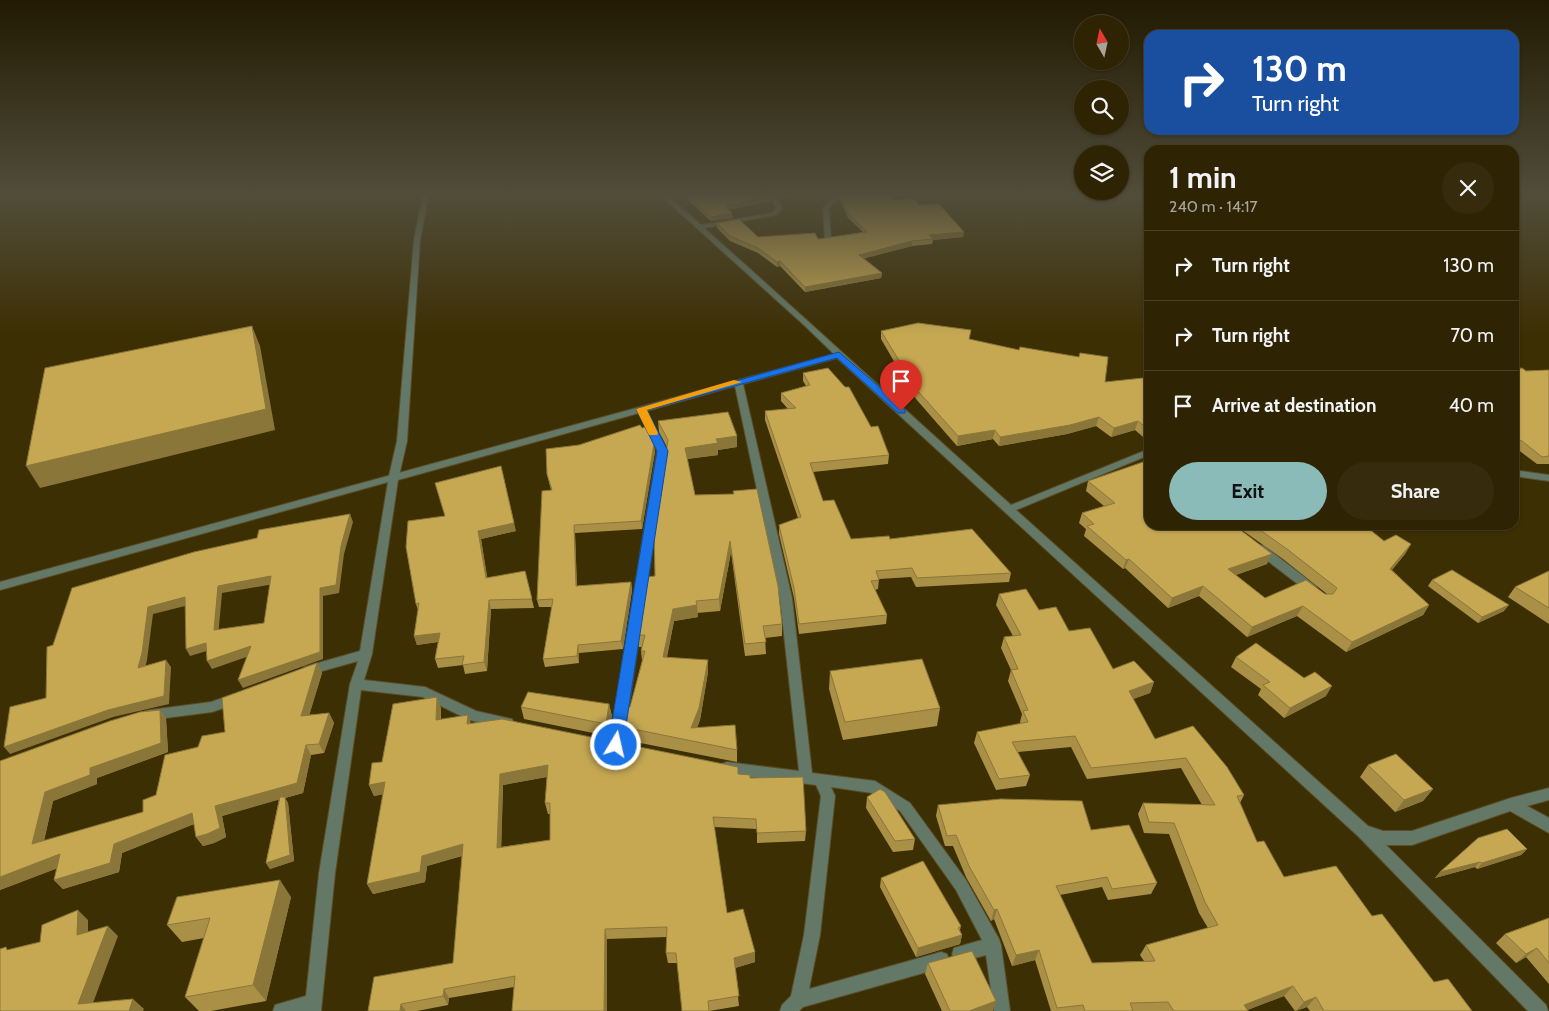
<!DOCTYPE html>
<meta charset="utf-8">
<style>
:root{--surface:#2e2303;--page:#362b0d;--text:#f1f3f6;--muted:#a7a49a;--line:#494025;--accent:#8bbbb9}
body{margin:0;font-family:Cabin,sans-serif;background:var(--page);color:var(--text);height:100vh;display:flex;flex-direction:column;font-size:19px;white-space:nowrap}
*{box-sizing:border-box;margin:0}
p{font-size:16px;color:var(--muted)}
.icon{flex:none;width:28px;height:28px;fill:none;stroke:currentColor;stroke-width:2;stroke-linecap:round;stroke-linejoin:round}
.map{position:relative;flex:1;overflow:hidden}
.sheet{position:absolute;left:1144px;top:145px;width:375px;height:385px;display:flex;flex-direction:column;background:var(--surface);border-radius:15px;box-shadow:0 1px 4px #0004,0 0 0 1px var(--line)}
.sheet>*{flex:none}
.hud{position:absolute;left:1144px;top:30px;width:375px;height:105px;border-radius:15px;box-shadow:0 1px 4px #0004,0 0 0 1px var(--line);background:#1a4fa0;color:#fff;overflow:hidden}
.needle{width:32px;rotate:351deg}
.fabs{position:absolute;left:1074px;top:15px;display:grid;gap:10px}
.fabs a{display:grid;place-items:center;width:55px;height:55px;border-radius:50%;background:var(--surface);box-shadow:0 1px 4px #0004,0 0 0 1px var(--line);font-size:25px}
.pin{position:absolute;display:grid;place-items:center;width:42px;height:42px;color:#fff;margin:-51px -21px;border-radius:50% 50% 50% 0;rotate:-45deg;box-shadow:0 0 5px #0007}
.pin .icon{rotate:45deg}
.me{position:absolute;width:55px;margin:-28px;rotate:9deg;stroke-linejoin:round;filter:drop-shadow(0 0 4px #0008)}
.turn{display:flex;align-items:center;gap:18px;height:105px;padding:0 25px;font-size:22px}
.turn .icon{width:65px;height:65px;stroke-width:2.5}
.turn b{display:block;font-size:35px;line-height:42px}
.round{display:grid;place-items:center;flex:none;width:52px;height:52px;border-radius:26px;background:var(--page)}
.summary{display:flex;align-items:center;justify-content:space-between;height:85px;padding:0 25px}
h1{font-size:30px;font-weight:700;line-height:38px}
.action{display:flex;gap:10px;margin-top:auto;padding:10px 25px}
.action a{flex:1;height:58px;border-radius:30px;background:var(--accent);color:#111;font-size:20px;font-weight:700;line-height:58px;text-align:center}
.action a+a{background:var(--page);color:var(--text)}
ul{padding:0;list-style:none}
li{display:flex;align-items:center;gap:15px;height:70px;padding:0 25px;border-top:1px solid var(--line)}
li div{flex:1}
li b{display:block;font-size:19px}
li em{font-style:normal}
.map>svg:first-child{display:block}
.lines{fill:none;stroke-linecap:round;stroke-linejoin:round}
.service-casing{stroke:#5b4d25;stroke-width:2}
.minor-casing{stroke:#5b4d25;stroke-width:2}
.service{fill:#647868;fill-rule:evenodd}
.minor{fill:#647868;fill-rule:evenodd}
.wall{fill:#aa9047;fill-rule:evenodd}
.shaded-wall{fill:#8b7639}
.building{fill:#c6a852;stroke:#8b7639;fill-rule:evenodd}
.route{fill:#1a73e8;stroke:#114b97}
.slow{fill:#f59e0b}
</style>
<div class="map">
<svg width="1549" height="1011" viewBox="0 0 1549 1011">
<rect width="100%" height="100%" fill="#3d2f04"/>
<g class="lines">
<defs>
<path id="service" d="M423 194H429L420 240 407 441 399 476 394 479 389 476 397 441 414 240Z"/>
<path id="minor" d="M659 194H666L701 225 772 213 776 209 770 194H776L782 209 776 215 704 228C807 319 908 413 1011 505L1149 449V455L1016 510 1368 826 1383 831H1412L1511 798 1549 788V800L1527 806 1549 818V833L1510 811 1412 845H1386L1546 1005 1548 1011H1528L1359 837 837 358 743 384 792 598 812 773 875 781 910 803 966 880 999 939 1001 945 1010 1011H994L986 955 960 962 954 960 952 954 954 948 982 940 956 890 900 811 872 793 831 787 835 796 820 935 809 989 941 952 947 954 949 960 947 966 941 968 803 1007 799 1011H780L782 1005 791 996 804 935 821 796 816 785 727 774 722 772 720 768 722 764 727 762 799 771 780 598 735 386 646 411 667 451 623 745 621 749 616 751 611 749 609 745 657 451 639 413 398 480 372 654 364 680 425 687 476 711 507 718 512 719 514 723 512 727 507 728 469 720 423 697 361 690 335 873 321 1011H273L275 1005 306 996 319 873 350 684 358 661 308 675 304 673 302 670 304 667 360 651 388 482 0 590V582L834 354 804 325Z
M836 194H842L829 208 831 240 828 242 825 240 823 208Z
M1514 470 1549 475V481L1514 476Z
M1260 545 1264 546 1316 586 1318 589 1316 592H1308L1256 552 1255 549 1256 546Z
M234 694 238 695 240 699 238 703 212 712 150 720 145 719 144 715 145 711 150 710 211 702Z"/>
</defs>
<use href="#service" class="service-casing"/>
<use href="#minor" class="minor-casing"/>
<use href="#service" class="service"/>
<use href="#minor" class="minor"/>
</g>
<path class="wall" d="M681 194H770L771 201 729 210 733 218 711 221Z
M840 195 894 200 919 205 964 232 963 237 933 240 932 244 912 246 864 258 882 273 881 278 805 292 780 266 777 267 758 253 730 241 717 228V223L758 237 818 239 863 232 848 218 840 199Z
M881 331 970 340 1105 382 1149 383V442L1135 430 1111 437 1096 426 1067 434 999 446 993 439 957 446 916 399 881 339Z
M1514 369 1526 371 1549 370V464H1537L1517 449 1514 448Z
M803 373 871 427 889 455 888 464 813 472 823 501 851 539H890L1011 573 1009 582 916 587 911 577 879 579 878 589 875 590 887 615 886 624 799 634 794 598 779 534V525L798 518 765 420V411L788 409 781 401V393L806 386 803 381Z
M658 421 737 436V447L718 450V455L687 459 695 495 734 494 782 624V636L765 638 766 654 745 656 731 552 720 611 697 613 698 617 674 621 667 657 708 672 700 720 697 728 737 750V762L625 740 623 727 630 707 642 661 641 651 642 647H639L637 635 655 576 667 447 659 432Z
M655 451 642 529 575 533 577 586 631 582 632 590 623 649 579 653V663L545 667 543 659 552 607H539L537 600 551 490 547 474Z
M1088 481 1267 564 1236 575 1265 598 1327 594 1283 559 1235 525H1364L1384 541 1411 544 1405 554 1392 570 1429 605 1423 615 1346 652 1297 616 1247 637 1199 596 1168 608 1125 568 1123 569 1084 536 1086 529 1079 523 1082 513 1104 506 1086 491Z
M445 516 516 531 481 539 487 578 525 571 534 608 491 609 487 671 465 674 463 665 438 668 435 659 438 642 417 645 414 636 418 610 416 604Z
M1549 571V624L1508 597 1515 587Z
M1432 580 1504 611 1478 623 1428 586Z
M999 594 1039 610 1069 631 1113 669 1154 682 1150 693 1133 699 1155 739 1193 726 1244 795 1240 803 1257 842 1284 877 1372 916 1434 982 1472 1011H1310L1307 1007 1295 1011 1284 996 1247 1010 1248 1011H1051L1035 960 1012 966 994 919 991 921 966 877 953 846H945L936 816 938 805 1091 830 1157 883 1151 894 1108 900 1102 887 1060 895 1092 963 1144 961 1140 955 1146 945 1208 928 1199 913 1169 834 1144 833 1138 814 1143 803 1202 805 1181 768 1087 779 1071 747 1018 752 1030 775 1026 786 996 790 974 743 977 732 1021 724 1020 722 1022 714 1008 681 1011 670 1001 648 1004 637 1013 636 996 605Z
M1236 657 1326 696 1284 718 1258 695 1261 689 1231 667Z
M317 663 322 673 309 715 329 713 334 723 324 753 311 755 303 793 285 798 288 803 294 861 270 869 266 863 279 799 222 816 226 837 214 843 203 846 196 837 194 824 122 853 119 872 63 889 54 880 57 868 0 890V761L160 710 166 719 168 752 97 778V784L53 801 44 841 143 812 156 795 198 747 225 732Z
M830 671 940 708 937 726 843 740 829 689Z
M609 704 612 716 608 736 524 719 521 707Z
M441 708V720L471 724 738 774 751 778 806 831 805 841 757 843V829L714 827 727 913 755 952V962L735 968 739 1006 709 1011 677 963H668L666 953 667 937 607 939V1011H512L514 987 449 998 448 1005 417 1011H368L453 963 462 856 427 866 425 882 373 894 367 884 383 794 374 796 369 785 382 762ZM547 777 545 803 548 814H550V840L501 847 503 785Z
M1368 765 1433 789 1423 801 1395 812 1360 777Z
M867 797 915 839 913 850 893 852 866 808Z
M1527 849 1521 855 1477 869 1475 867 1435 878 1440 872Z
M881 878 961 926 960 930 962 935 960 944 916 957 880 887Z
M291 897 266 1001 211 1011H199L185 997 204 938 182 942 167 925Z
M1549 918V984L1526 957 1516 963 1496 943 1505 934Z
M928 963 993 1011H942L925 974Z"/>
<path class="shaded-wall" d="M780 194H815L780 199Z
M771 196V201L726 211 725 206Z
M732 213 733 218 711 221V217Z
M964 232 963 237 933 240 929 235Z
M912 241V246L859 260V255Z
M780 261V266L777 267V262Z
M882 273 881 278 805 292V287Z
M252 326 260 346 275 430 40 488 26 466Z
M1099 417 1096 426 1067 434 999 446 1000 437Z
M1138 421 1135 430 1111 437 1114 428Z
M995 430 993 439 957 446 958 436Z
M737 436V447L718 450V455L686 459 685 448 716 439Z
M654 444 655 451 642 529 641 521Z
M503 474 516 531 481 539 489 587 486 578 478 531Z
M350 514 353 522 344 554 339 593 323 596V659L243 688 238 680 320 588 341 546Z
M574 525 575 533 577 594 576 586Z
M730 541 731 552 720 611 719 599Z
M1411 544 1405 554 1384 579 1390 569Z
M1272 554 1267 564 1224 579 1228 569Z
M1129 559 1125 568 1123 569 1126 560Z
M271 576 274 584 222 593 218 637 214 630 218 586Z
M631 582 632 590 623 649 621 641Z
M1203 586 1199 596 1168 608 1172 598Z
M185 597 189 605 153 614 147 660 143 676 138 668 148 607Z
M489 600 491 609 487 671 484 662Z
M697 605 698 617 674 621 664 669 663 657 673 609Z
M1429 605 1423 615 1346 652 1352 642Z
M1509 605 1504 611 1478 623 1482 617Z
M1303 606 1297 616 1247 637 1252 627Z
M440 633 443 641 417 645 414 636Z
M206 643 210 650 190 656 186 649Z
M578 645 579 653V663L577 656Z
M251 646 255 654 212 669 207 661Z
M166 660 171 667 169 704 113 717 10 754 4 747Z
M708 660V672L700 720 692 740 691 728Z
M317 663 322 673 306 726 301 716Z
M1154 682 1150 693 1125 702 1129 691Z
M1332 686 1326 696 1284 718 1290 708Z
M437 697 441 708 440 731 436 720Z
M609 704 612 716 608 736 606 724Z
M160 710 166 719 168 752 97 778V784L53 801 41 853 32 844 45 792 90 768Z
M329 713 334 723 324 753 319 744Z
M468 715 472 726 467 724Z
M306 745 311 755 303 793 285 798 288 803 294 861 270 869 266 863 285 798 222 816 226 837 214 843 203 846 196 837 215 806Z
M548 765 551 776 503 785 501 858 497 848 500 774Z
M385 782 390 793 374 796 369 785Z
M1433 789 1423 801 1395 812 1404 800Z
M192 813 199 822 122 853 119 872 63 889 54 880 114 844Z
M463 844 467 854 427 866 425 882 373 894 367 884 422 856Z
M1527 849 1521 855 1477 869 1482 863Z
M60 854 69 864 0 890V877Z
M1480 862 1475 867 1435 878 1440 872Z
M280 880 291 897 266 1001 253 985Z
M997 909 994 919 991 921 994 910Z
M78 910 88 920V945L77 935Z
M108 926 118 936 90 1011 78 1004Z
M605 929 607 939V1011H604Z
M962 935 960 944 916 957 918 948Z
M1537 948 1526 957 1516 963 1526 954Z
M1039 950 1035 960 1012 966 1016 955Z
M755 952V962L735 968 734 958Z
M1293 986 1284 996 1245 1011 1244 1005Z
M444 989 449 998 448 1005 443 996Z
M1316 997 1307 1007 1296 1011 1304 1002Z
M133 999 144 1009 143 1011H129Z
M996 1001 993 1011H969Z
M401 1004 406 1011H400Z"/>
<path class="building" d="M686 194H770L771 196 725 206 732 213 711 217Z
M840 194H890L894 200 913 198 919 205 939 204 964 232 929 235 933 239 912 241 859 255 882 273 805 287 780 261 777 262 758 248 730 236 717 223 739 219 758 237 815 233 818 239 867 232 848 213Z
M918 323 971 330 969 339 1019 350 1020 347 1079 357 1080 353 1108 357 1105 382 1143 378 1149 383V430L1138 421 1114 428 1099 417 1070 425 1000 437 995 430 958 436 917 390 881 331Z
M252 326 266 409 26 466 45 368Z
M828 368 845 387H849L871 427 878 426 889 455 810 463 823 501 834 500 851 539 889 536 890 539 972 529 1011 573 917 578 912 568 876 571 879 580 871 581 887 615 799 624 794 588 779 525 801 517 765 411 796 408 781 393 810 385 803 373Z
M1522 368 1526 371 1549 370V456L1542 457 1522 441 1514 439V369Z
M728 412 737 436 716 439 718 443 685 448 695 495 734 494 733 491 757 489 778 586 782 624 763 626 766 642 745 644 730 541 719 599 696 601 697 605 673 609 663 657 708 660 699 708 691 728 735 725 737 750 623 727 626 707H630L645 651H641L645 635H637L647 577 655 576 654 531 668 440 658 421Z
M640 425 642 428 646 427 654 444 641 521 574 525 576 586 631 582 621 641 578 645 577 656 543 659 553 599 537 600 542 491 552 490 547 474 546 449 579 445Z
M1143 462 1149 465V525H1234L1272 554 1228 569 1265 598 1306 580 1325 594H1333L1337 588 1287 549 1253 525H1364L1384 541 1396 535 1411 544 1390 569 1429 605 1352 642 1303 606 1252 627 1203 586 1172 598 1129 559 1126 560 1087 526 1094 524 1082 513 1115 503 1088 481Z
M501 466 514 523 478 531 486 578 525 571 532 599 489 600 484 662 462 665 464 656 435 659 440 633 414 636 419 603 416 604 406 547 408 521 445 516 435 483Z
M350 514 341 546 336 585 320 588V652L238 680 251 646 207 661 206 643 186 649 185 597 148 607 142 653 138 668 166 660 164 696 108 710 4 747 10 707 46 698 47 647 53 645 72 588 194 552 257 538 259 530ZM271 576 264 623 214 630 218 586Z
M1452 570 1509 605 1482 617 1432 580Z
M1549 571V608L1515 587Z
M1026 589 1039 610 1056 607 1069 631 1090 628 1113 669 1134 661 1154 682 1129 691 1155 739 1193 726 1227 767 1244 795 1237 796 1257 842 1264 841 1284 877 1336 866 1372 916 1382 914 1434 982 1448 979 1472 1011H1324L1316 997 1304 1002 1293 986 1244 1005 1248 1011H1174L1168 1002 1130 1003 1133 1011H1085L1083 1005 1057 1008 1039 950 1016 955 997 909 994 910 969 866 956 835 947 836 938 805 1001 799 1082 801 1091 830 1129 825 1157 883 1112 889 1107 877 1056 886 1092 963 1155 961 1146 945 1218 925 1205 902 1174 823 1149 822 1143 803 1215 805 1186 758 1091 768 1075 736 1012 742 1030 775 999 779 977 732 1028 722 1023 711 1028 710 1011 670 1018 669 1004 637 1021 635 999 594Z
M1256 643 1304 678 1315 672 1332 686 1290 708 1263 685 1270 682 1236 657Z
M922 659 940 708 845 722 830 671Z
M317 663 301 716 329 713 319 744 306 745 297 783 215 806 220 828 207 834 196 837 192 813 114 844 110 863 54 880 60 854 0 877V761L110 721 140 712 160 710 161 743 90 768V775L45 792 32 844 143 812V800L156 795 165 755 198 747 202 736 225 732 222 698Z
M528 692 609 704 606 724 521 707Z
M437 697 436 720 468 715 467 724 502 719 738 767V774L750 775V778L803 777 806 831 757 833 756 819 713 817 727 913 743 909 755 952 734 958 739 996 708 1001 709 1011H682L676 953H666L667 927 605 929 604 1011H512L515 976 444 989 443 996 401 1004 400 1011H368L374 977 453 963 463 844 422 856 420 872 367 884 385 782 369 785 372 763 382 762 393 704ZM548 765 545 803H550V840L497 848 500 774Z
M1396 754 1433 789 1404 800 1368 765Z
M880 789 885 792 915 839 895 841 867 797Z
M280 797H285L290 855 266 863Z
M1507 829 1527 849 1482 863 1480 862 1440 872 1478 838Z
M923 861 961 926 958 928 962 935 918 948 881 878Z
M280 880 253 985 185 997 210 918 167 925 177 897Z
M78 910 77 935 108 926 78 1004 133 999 129 1011H0V949L6 947 7 950 40 942 42 925Z
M1549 918V963L1537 948 1526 954 1505 934Z
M972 951 996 1001 969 1011H950L928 963Z"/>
<linearGradient id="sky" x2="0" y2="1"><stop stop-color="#221a02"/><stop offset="0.58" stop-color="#514d3a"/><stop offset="1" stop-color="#514d3a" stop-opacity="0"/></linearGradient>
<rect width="1549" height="336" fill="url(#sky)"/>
<path class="route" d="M839 352 905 409V413H898L837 358 647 410 668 451 623 745 621 749 616 751 610 749 608 745 657 451 636 409Z"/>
<path class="slow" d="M734 380 742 382 647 410 658 433 657 435H649L636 409Z"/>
</svg>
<div class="fabs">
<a><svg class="needle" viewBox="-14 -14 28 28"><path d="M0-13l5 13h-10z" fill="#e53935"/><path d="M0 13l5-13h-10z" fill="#a7a49a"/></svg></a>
<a><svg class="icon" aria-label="search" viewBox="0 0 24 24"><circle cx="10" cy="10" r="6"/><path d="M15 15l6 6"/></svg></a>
<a><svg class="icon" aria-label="layers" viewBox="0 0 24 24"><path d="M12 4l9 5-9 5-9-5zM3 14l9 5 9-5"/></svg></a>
</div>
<div class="pin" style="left:901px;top:411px;background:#d93025"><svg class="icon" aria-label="arrive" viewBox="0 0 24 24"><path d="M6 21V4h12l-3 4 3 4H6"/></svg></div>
<svg class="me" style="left:616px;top:745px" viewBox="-20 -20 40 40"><circle r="17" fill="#1a73e8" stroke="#fff" stroke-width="3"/><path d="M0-11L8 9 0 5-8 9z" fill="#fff"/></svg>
<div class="hud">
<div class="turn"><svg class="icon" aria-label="right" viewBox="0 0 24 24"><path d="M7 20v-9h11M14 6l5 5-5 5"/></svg><div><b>130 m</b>Turn right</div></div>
</div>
<section class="sheet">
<div class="summary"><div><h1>1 min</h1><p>240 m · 14:17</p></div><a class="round"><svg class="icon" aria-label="close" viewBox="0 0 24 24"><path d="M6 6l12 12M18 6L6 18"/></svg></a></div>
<ul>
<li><svg class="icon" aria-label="right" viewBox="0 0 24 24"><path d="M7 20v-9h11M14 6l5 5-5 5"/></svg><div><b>Turn right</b></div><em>130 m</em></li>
<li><svg class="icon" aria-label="right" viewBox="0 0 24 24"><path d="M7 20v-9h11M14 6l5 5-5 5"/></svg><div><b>Turn right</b></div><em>70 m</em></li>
<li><svg class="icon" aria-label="arrive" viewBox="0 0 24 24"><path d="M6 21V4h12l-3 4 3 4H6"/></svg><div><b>Arrive at destination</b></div><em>40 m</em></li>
</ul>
<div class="action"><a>Exit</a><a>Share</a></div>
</section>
</div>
